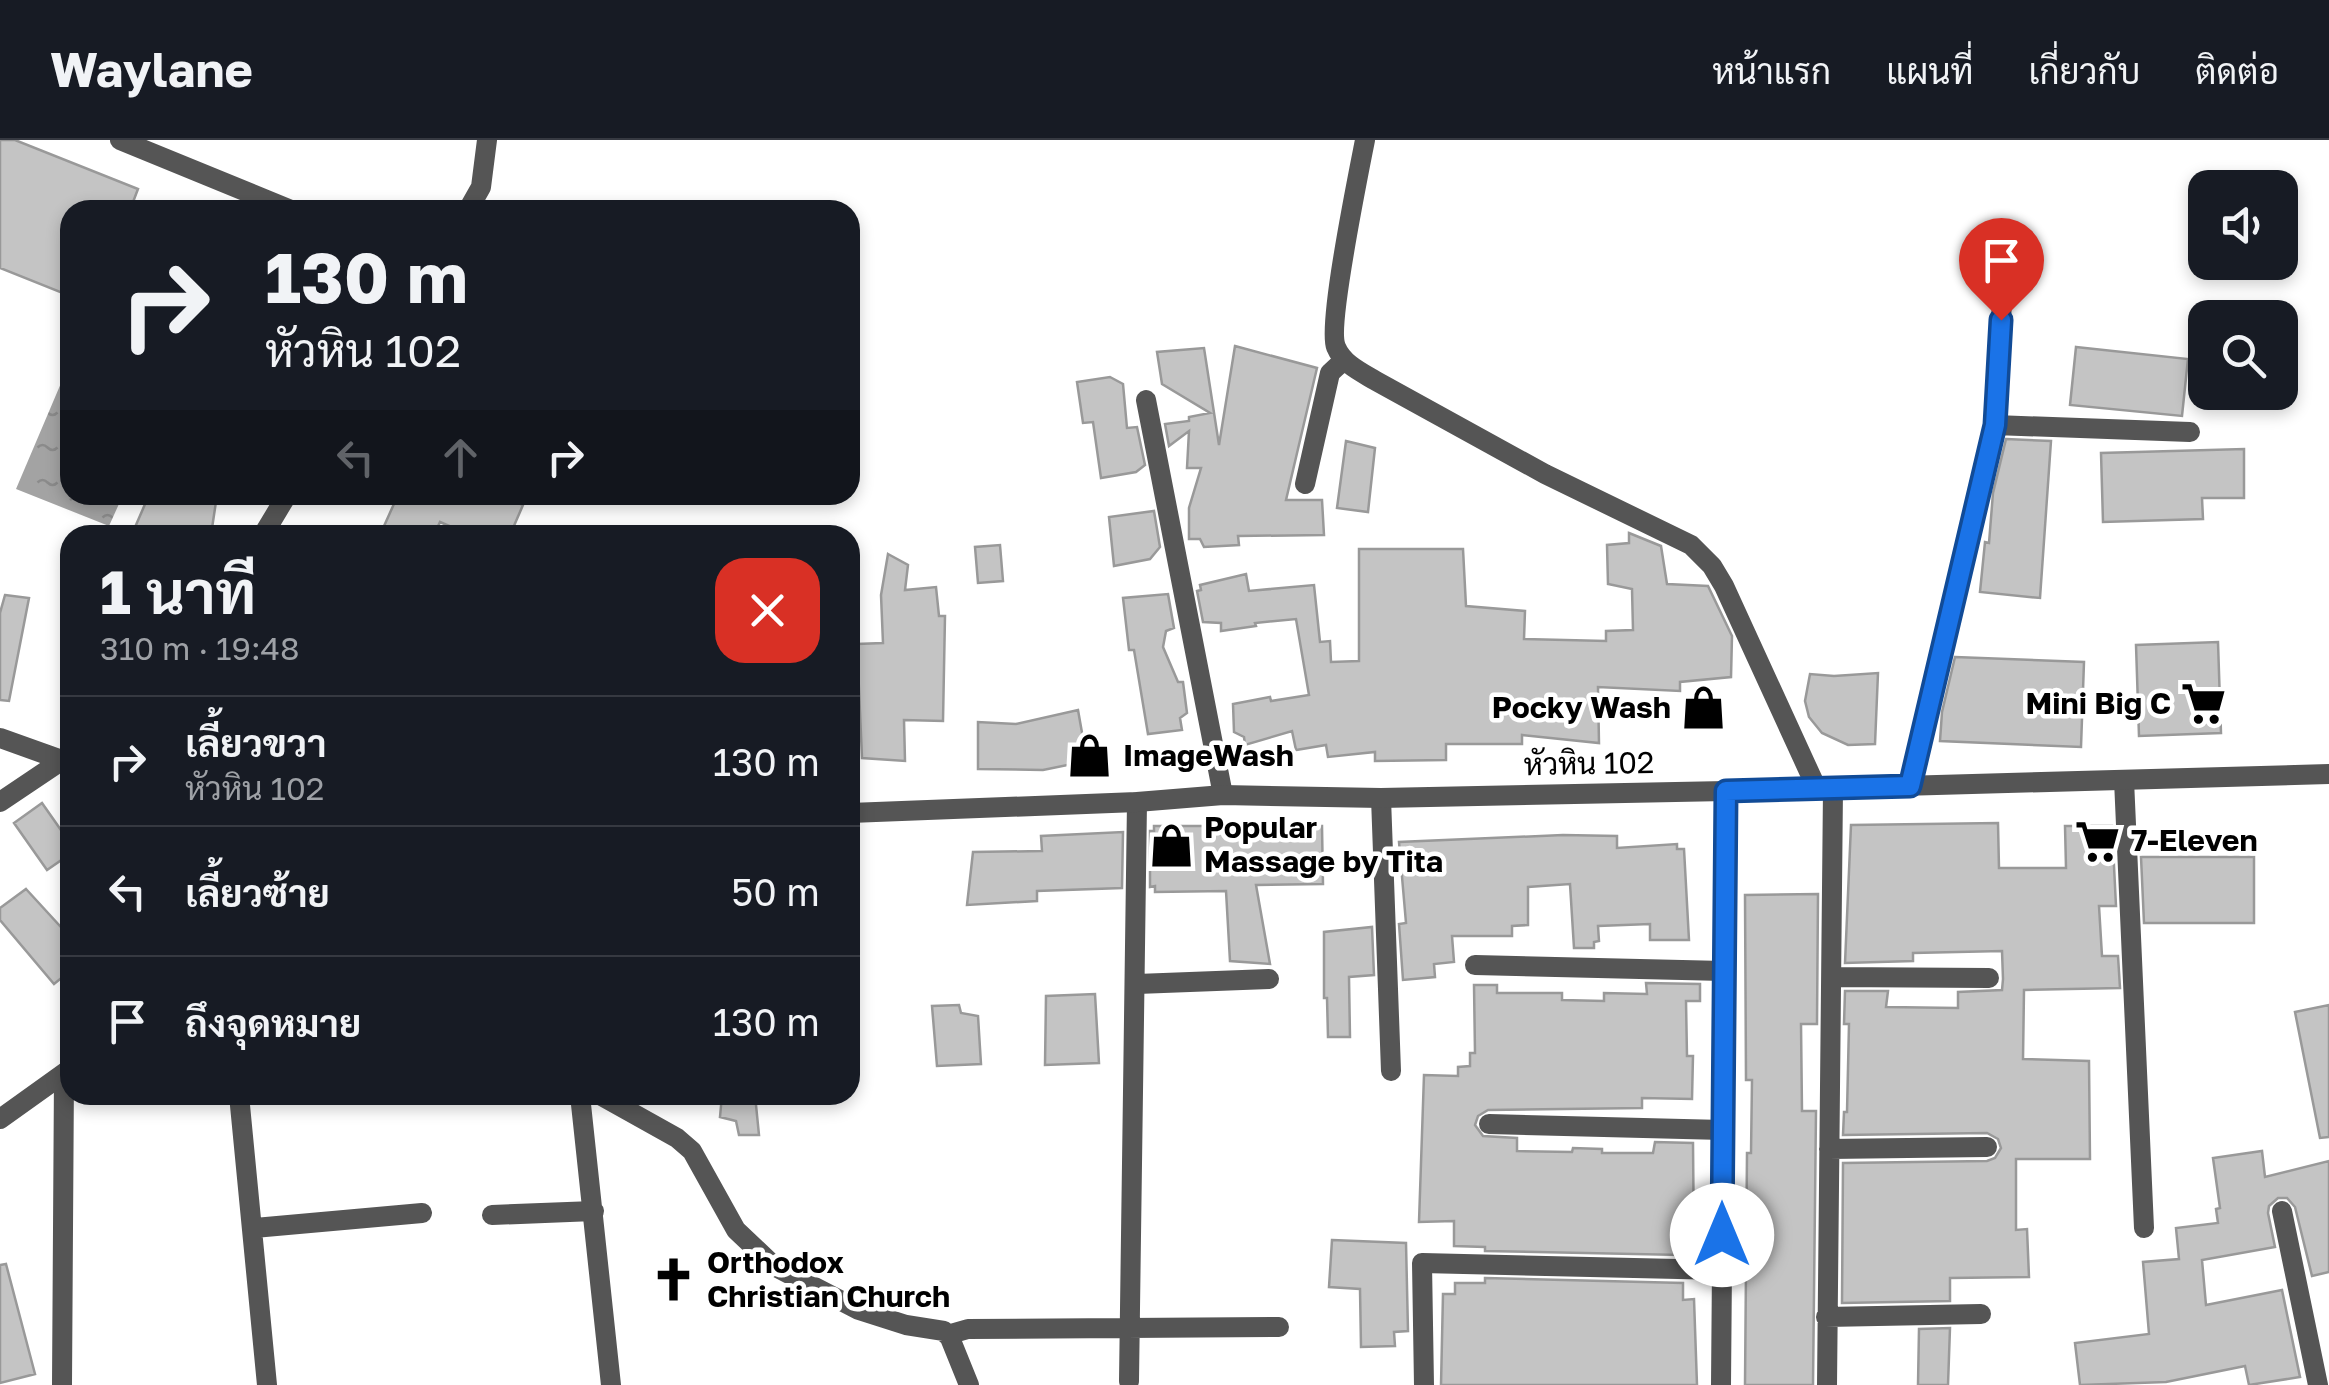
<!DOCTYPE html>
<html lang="th">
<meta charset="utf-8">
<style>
:root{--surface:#171b24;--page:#20242c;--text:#f1f3f6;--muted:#9ea1a6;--line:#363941}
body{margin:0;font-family:"Golos Text",Sarabun,sans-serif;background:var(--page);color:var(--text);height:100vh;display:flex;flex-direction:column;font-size:38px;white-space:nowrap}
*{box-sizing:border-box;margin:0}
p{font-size:32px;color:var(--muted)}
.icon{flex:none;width:55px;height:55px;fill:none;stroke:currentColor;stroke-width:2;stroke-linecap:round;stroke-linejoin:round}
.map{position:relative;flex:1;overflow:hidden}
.details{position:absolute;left:60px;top:385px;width:800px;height:580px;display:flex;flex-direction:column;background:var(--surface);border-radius:30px;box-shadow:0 5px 15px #0003}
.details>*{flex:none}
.hud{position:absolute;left:60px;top:60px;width:800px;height:305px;border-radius:30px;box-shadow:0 5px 15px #0003;background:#171b24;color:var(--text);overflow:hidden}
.buttons{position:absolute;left:2188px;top:30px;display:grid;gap:20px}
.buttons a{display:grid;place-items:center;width:110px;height:110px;border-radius:20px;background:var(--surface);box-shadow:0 5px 15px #0003;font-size:50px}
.pin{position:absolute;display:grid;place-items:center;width:85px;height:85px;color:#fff;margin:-102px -42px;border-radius:50% 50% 50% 0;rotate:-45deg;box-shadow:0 0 10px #0007}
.pin .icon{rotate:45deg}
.me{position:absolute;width:110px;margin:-55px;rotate:0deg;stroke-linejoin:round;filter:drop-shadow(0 0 8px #0008)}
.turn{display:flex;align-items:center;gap:35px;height:210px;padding:0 40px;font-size:45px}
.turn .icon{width:130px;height:130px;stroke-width:2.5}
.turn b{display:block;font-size:70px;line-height:85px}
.lanes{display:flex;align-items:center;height:95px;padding:0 40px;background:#0003;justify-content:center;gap:50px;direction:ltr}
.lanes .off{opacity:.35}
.round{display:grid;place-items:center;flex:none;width:105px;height:105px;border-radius:30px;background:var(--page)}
.headline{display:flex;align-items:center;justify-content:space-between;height:170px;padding:0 40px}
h1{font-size:60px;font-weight:700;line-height:75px}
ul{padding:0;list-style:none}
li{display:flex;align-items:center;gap:30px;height:130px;padding:0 40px;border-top:2px solid var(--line)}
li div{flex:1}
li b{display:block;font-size:38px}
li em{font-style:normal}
header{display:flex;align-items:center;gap:60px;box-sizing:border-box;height:140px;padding:0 50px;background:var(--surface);border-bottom:2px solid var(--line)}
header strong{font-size:48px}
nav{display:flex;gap:55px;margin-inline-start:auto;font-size:35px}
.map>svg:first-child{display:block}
.water{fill:url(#water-ripples)}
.building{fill:#c4c4c4;stroke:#999;stroke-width:2.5}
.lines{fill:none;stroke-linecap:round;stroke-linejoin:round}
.minor{stroke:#555;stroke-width:20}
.tertiary{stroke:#555;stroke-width:20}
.route-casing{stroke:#114b97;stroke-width:25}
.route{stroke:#1a73e8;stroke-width:18}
.labels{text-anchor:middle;stroke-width:9;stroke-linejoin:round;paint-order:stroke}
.poi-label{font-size:30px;font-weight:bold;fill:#000;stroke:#fff;text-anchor:start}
.street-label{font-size:30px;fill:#000;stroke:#fff}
</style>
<header>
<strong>Waylane</strong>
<nav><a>หน้าแรก</a><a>แผนที่</a><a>เกี่ยวกับ</a><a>ติดต่อ</a></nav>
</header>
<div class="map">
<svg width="2329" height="1245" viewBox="0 0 2329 1245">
<defs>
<pattern id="water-ripples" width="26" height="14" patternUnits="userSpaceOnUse" patternTransform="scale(2.5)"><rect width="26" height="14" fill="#a3a3a3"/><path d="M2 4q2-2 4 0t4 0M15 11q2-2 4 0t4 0" fill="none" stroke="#8b8b8b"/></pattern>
</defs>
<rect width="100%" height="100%" fill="#fff"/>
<path class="water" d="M70 222V355H123L109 386 16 349Z"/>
<path class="building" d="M0 0H15L138 49 130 70H70V156L0 128Z
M1235 206 1317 228 1286 360H1322L1324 395 1238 396 1239 405 1204 407 1200 399H1189V368L1201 328H1187L1189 291 1169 306 1165 284 1189 281V277L1210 273 1162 244 1157 212 1204 208 1219 305Z
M2076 207 2188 219 2182 276 2070 265Z
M1110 237 1123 244 1127 288 1137 287 1145 325 1136 332 1101 338 1093 282 1083 283 1077 242Z
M2006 299 2051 301 2040 458 1980 452 1985 402 1989 403 1993 353Z
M1346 301 1375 308 1368 372 1337 368Z
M2244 309V358H2202L2203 379 2103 382 2101 313Z
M149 355H217L211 395H168L136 385Z
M398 355H499L523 365 510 395H470L440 382 434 395H380Z
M1154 371 1160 407 1150 419 1114 426 1109 377Z
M1629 393 1661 406 1667 444 1708 446 1732 496 1731 537 1680 542V551L1598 547 1599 603 1522 595V604H1446V620L1375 621V612L1328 617 1326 605 1296 610 1292 591 1245 605 1244 597 1234 592 1233 564 1270 557 1271 561 1309 555 1296 479 1255 483 1256 486 1221 491V483L1203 482 1197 451 1201 450 1200 445 1246 434 1249 451 1314 445 1320 502 1330 501 1331 522 1359 521V409H1463L1466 466 1525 471 1524 499 1606 501V491L1633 490 1632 449 1608 444 1607 405 1629 403Z
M1000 405 1003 441 978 443 975 407Z
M888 414 908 425 905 450 936 447 939 476H945L943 581 904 580 905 621 862 618 857 504 883 503 881 455Z
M1168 454 1174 488 1166 491 1163 507 1178 542H1183L1187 573 1180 578 1182 590 1148 594 1134 510H1129L1123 458Z
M5 455 29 458 9 561 0 560V473Z
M2218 502 2221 593 2139 596 2136 505Z
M1955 517 2084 522 2081 607 1940 601 1942 572Z
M1878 533 1875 604 1848 605 1822 593 1809 577 1805 561 1810 534 1834 536Z
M1078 570 1087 621 1043 630 978 629V582L1016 584Z
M42 663 70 703V714L47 730 14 683Z
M1998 683 1999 728H2066L2065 686H2112L2116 766H2099L2102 816H2118L2120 848 2024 850 2023 919 2089 921 2090 1019H2016V1090L2027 1089 2029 1137 1950 1138V1161L1842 1163 1843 1023 1987 1021 1995 1018 2001 1008 1998 999 1987 993 1843 995 1844 972H1847L1849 884H1844L1845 851H1888L1886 867 1958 868V852L2002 850 2003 839 2002 811 1913 813V821L1845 823 1851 685Z
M1154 686H1322L1323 744 1256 745 1270 824 1230 821 1226 751 1155 752V746L1150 747V691H1154Z
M1123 692 1122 748 1037 751V761L967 765 973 712 1042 711 1041 696Z
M1563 695 1617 696V708L1677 704V709H1684L1689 800H1650V784L1598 786 1599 801 1594 802V808H1574L1570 744 1528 747V785L1512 786V796H1452L1454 822 1434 824 1435 837 1403 840 1399 784 1406 783 1399 702Z
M2141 717H2254V783H2144Z
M26 749 70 797V831L54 844 0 780V768Z
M1818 754 1817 884H1801L1802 971H1816L1813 1245H1745L1747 1013H1751L1752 940H1746L1745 755Z
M1372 787 1374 835 1349 837 1350 897H1328L1327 858H1324V792Z
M1646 843 1700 844V861H1686L1687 916H1693L1692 959 1642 958V968L1488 970 1478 976 1475 985 1483 996 1517 998V1011L1572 1012 1573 1008 1602 1009V1013H1653L1655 1002 1693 1003 1694 1112H1682V1115L1485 1111V1107L1454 1106V1081L1419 1082 1424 935 1458 936V927L1470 926V913H1475L1474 845H1497V853H1562V860L1604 861V853L1647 854Z
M1095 854 1099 923 1045 925 1046 856Z
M959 865 961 873 978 876 981 924 937 926 932 866Z
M2329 865V997L2320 998 2295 872Z
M722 955H755L759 995H739L736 981 720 977Z
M2262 1011 2265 1037 2329 1021V1132L2312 1136 2295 1067 2287 1058H2278L2269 1066 2268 1073 2275 1107 2202 1120 2206 1165 2282 1150 2300 1237 2249 1245 2245 1226 2166 1242 2080 1245 2075 1203 2149 1194 2143 1122 2179 1119 2176 1088 2218 1083 2216 1069 2220 1068 2213 1018Z
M1332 1100 1406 1103 1408 1191 1394 1192 1395 1206 1361 1207 1360 1149 1329 1147Z
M6 1124 35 1234 0 1243V1125Z
M1485 1138 1683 1143V1160L1694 1159 1697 1245H1441L1443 1154H1455V1143H1485Z
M1950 1188 1948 1245H1918L1919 1189Z"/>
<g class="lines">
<path class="minor" d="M120 0 291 70
M1365 0C1359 31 1327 187 1336 207 1343 224 1361 232 1376 241L1545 334 1691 405 1712 426 1724 446 1817 649
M468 70 481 47 487 0
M1146 260 1223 655
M1995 285 2190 292
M1305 344 1330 233 1344 220
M263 395 287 355
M0 598 70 623
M2124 640 2144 1088
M1910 646 1995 285 2005 110
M1381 658 1391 931
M0 662 70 615
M1475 825 1724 831
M1832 837 1989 838
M1137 844 1269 839
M239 955 267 1245
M580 955 611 1245
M600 955 677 998 692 1011 736 1090 774 1126 859 1170 906 1185 944 1191 950 1198 969 1245
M1489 984 1723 990
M1829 1009 1987 1007
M2282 1071 2318 1245
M492 1075 594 1071
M254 1088 422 1073
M1826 1177 1981 1174
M947 1195 968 1189 1279 1187
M1129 1241 1137 662
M62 1245 64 934
M1424 1245 1422 1123 1722 1130
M1721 1245 1726 651
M1827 1245 1833 649"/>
<path class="tertiary" d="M850 673 1137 662 1223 655 1381 658 1726 651 2329 634
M0 979 70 929"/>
</g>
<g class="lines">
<defs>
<path id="route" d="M1722 1095 1726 651 1910 646 1995 285 2001 180"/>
</defs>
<use href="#route" class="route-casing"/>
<use href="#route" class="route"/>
</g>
<defs>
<symbol id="supermarket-bare" viewBox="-9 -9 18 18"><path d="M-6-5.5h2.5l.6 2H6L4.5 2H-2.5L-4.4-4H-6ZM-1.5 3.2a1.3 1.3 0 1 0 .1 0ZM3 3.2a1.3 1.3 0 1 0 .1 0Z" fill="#000" stroke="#fff" stroke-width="2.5" paint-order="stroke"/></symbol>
<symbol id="shop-bare" viewBox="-9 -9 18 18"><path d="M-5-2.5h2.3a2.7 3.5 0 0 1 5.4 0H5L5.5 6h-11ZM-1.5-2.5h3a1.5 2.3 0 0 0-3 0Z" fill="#000" stroke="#fff" stroke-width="2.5" paint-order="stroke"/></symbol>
<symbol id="church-bare" viewBox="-9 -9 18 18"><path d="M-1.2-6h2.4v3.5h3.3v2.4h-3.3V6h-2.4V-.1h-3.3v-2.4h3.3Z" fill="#000" stroke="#fff" stroke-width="2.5" paint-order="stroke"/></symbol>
</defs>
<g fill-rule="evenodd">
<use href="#supermarket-bare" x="2172" y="532" width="63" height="63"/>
<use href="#shop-bare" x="1672" y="536" width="63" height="63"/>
<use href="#shop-bare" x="1058" y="584" width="63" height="63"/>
<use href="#supermarket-bare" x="2066" y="670" width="63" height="63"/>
<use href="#shop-bare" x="1140" y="674" width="63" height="63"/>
<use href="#church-bare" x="642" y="1108" width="63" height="63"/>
</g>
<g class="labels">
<g class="poi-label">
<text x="2171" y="574" text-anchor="end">Mini Big C</text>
<text x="1671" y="578" text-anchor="end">Pocky Wash</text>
<text x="1123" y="626">ImageWash</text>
<text x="1204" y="698">Popular<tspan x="1204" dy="34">Massage by Tita</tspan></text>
<text x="2131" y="711">7-Eleven</text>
<text x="707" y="1133">Orthodox<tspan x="707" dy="34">Christian Church</tspan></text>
</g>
<g class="street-label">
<text transform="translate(1589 624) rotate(-1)" y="10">หัวหิน 102</text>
</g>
</g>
</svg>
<div class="buttons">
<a><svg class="icon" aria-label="sound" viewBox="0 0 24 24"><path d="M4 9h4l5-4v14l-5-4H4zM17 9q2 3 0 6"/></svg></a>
<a><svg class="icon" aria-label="search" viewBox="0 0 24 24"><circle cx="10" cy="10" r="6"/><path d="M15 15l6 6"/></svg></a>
</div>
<div class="pin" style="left:2001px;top:180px;background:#d93025"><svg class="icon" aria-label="arrive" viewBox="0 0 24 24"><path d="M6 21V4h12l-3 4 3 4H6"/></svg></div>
<svg class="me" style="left:1722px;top:1095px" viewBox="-20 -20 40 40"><circle r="19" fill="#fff"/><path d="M0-13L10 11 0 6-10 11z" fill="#1a73e8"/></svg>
<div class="hud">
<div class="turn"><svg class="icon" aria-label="right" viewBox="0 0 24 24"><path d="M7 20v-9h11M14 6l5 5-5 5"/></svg><div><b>130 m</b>หัวหิน 102</div></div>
<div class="lanes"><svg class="icon off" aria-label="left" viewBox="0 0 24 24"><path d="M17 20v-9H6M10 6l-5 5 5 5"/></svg><svg class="icon off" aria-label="ahead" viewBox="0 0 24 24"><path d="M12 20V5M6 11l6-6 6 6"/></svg><svg class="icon" aria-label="right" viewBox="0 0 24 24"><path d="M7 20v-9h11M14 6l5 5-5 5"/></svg></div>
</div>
<section class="details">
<div class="headline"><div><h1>1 นาที</h1><p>310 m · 19:48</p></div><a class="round" style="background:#d93025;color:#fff"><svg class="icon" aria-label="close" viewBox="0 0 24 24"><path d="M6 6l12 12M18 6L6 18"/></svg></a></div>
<ul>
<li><svg class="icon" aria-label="right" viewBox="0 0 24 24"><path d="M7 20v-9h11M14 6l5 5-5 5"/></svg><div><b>เลี้ยวขวา</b><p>หัวหิน 102</p></div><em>130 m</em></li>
<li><svg class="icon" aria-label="left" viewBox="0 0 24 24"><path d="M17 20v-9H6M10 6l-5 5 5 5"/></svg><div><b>เลี้ยวซ้าย</b></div><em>50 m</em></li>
<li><svg class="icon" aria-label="arrive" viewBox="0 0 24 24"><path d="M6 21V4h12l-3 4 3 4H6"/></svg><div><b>ถึงจุดหมาย</b></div><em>130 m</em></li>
</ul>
</section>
</div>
